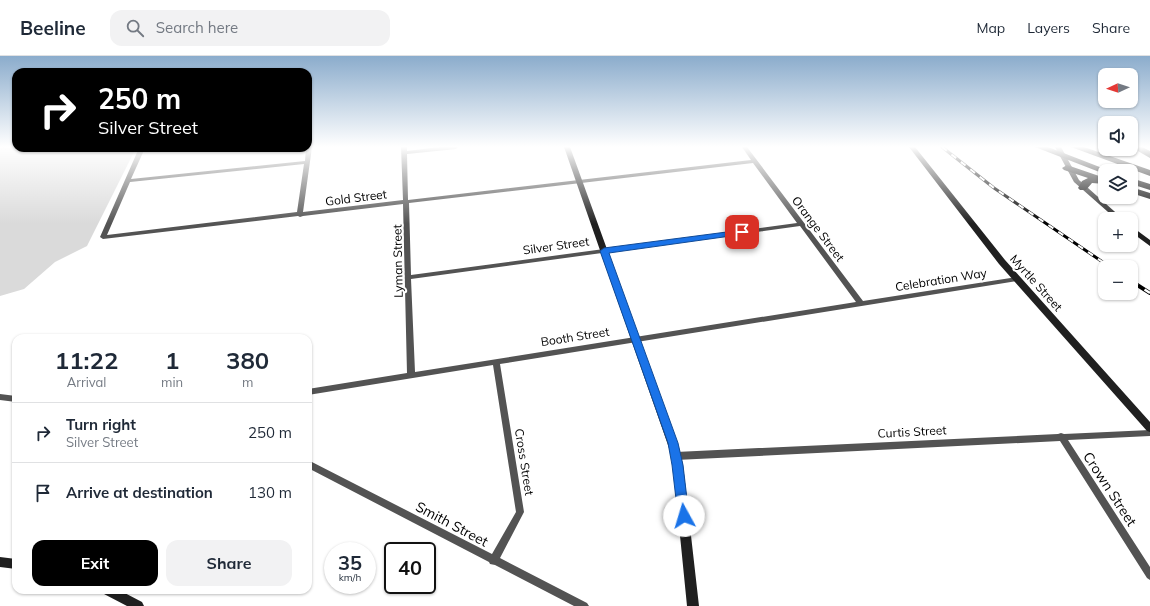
<!DOCTYPE html>
<meta charset="utf-8">
<style>
:root{--surface:#fff;--page:#f2f2f3;--text:#1f2937;--muted:#747a83;--line:#e0e1e3;--accent:#000}
body{margin:0;font-family:Mulish,sans-serif;background:var(--page);color:var(--text);height:100vh;display:flex;flex-direction:column;font-size:15px;white-space:nowrap}
*{box-sizing:border-box;margin:0}
p{font-size:13px;color:var(--muted)}
.icon{flex:none;width:22px;height:22px;fill:none;stroke:currentColor;stroke-width:2;stroke-linecap:round;stroke-linejoin:round}
.map{position:relative;flex:1;overflow:hidden}
.drawer{position:absolute;left:12px;top:278px;width:300px;height:260px;display:flex;flex-direction:column;background:var(--surface);border-radius:12px;box-shadow:0 1px 3px #0004}
.drawer>*{flex:none}
.hud{position:absolute;left:12px;top:12px;width:300px;height:84px;border-radius:12px;box-shadow:0 1px 3px #0004;background:#000;color:#fff;overflow:hidden}
.needle{width:26px;rotate:267deg}
.buttons{position:absolute;left:1098px;top:12px;display:grid;gap:8px}
.buttons a{display:grid;place-items:center;width:40px;height:40px;border-radius:8px;background:var(--surface);box-shadow:0 1px 3px #0004;font-size:20px}
.speed{position:absolute;left:324px;top:486px;display:flex;gap:8px;font-size:20px;font-weight:700;text-align:center}
.speed>*{display:grid;place-content:center;width:52px;height:52px;border-radius:50%;background:var(--surface);box-shadow:0 1px 3px #0004;line-height:1}
.speed small{font-size:10px;font-weight:400}
.speed .limit{border:2px solid #111;border-radius:6px;background:#fff;color:#111}
.pin{position:absolute;display:grid;place-items:center;width:34px;height:34px;color:#fff;margin:-17px;border-radius:8px;box-shadow:0 2px 6px #0006}
.me{position:absolute;width:44px;margin:-22px;rotate:354deg;stroke-linejoin:round;filter:drop-shadow(0 0 3px #0008)}
.turn{display:flex;align-items:center;gap:14px;height:84px;padding:0 20px;font-size:18px}
.turn .icon{width:52px;height:52px;stroke-width:2.5}
.turn b{display:block;font-size:28px;line-height:34px}
.eta{display:flex;justify-content:space-evenly;align-items:center;height:68px;text-align:center}
.eta b{font-size:24px;font-weight:700;line-height:28px}
.primary-button{display:flex;gap:8px;margin-top:auto;padding:8px 20px}
.primary-button a{flex:1;height:46px;border-radius:12px;background:var(--accent);color:#fff;font-size:16px;font-weight:700;line-height:46px;text-align:center}
.primary-button a+a{background:var(--page);color:var(--text)}
ul{padding:0;list-style:none}
li{display:flex;align-items:center;gap:12px;height:60px;padding:0 20px;border-top:1px solid var(--line)}
li div{flex:1}
li b{display:block;font-size:15px}
li em{font-style:normal}
header{display:flex;align-items:center;gap:24px;box-sizing:border-box;height:56px;padding:0 20px;background:var(--surface);border-bottom:1px solid var(--line)}
header strong{font-size:19px}
nav{display:flex;gap:22px;margin-inline-start:auto;font-size:14px}
.search{width:280px;height:36px;background:var(--page);display:flex;align-items:center;gap:10px;box-sizing:border-box;padding:0 14px;border-radius:12px;color:var(--muted);font-size:15px}
.map>svg:first-child{display:block}
.green{fill:#dadada}
.lines{fill:none;stroke-linecap:round;stroke-linejoin:round}
.street{fill:#535353;fill-rule:evenodd}
.secondary{fill:#202020;fill-rule:evenodd}
.highway{fill:#000;fill-rule:evenodd}
.rail-far1-casing{stroke:#000;stroke-width:3}
.rail-casing{stroke:#000;stroke-width:4}
.rail-far1{stroke:#fff;stroke-width:2;stroke-dasharray:6;stroke-linecap:butt}
.rail{stroke:#fff;stroke-width:2.5;stroke-dasharray:8;stroke-linecap:butt}
.route{fill:#1a73e8;stroke:#114b97}
.labels{text-anchor:middle;stroke-width:4;stroke-linejoin:round;paint-order:stroke}
.street-label{font-size:12px;fill:#000;stroke:#fff}
.near-street-label{font-size:14px;fill:#000;stroke:#fff}
</style>
<header>
<strong>Beeline</strong>
<div class="search"><svg class="icon" aria-label="search" viewBox="0 0 24 24"><circle cx="10" cy="10" r="6"/><path d="M15 15l6 6"/></svg>Search here</div>
<nav><a>Map</a><a>Layers</a><a>Share</a></nav>
</header>
<div class="map">
<svg width="1150" height="550" viewBox="0 0 1150 550">
<rect width="100%" height="100%" fill="#fff"/>
<path class="green" d="M0 91 136 92 87 190 55 206 24 233 0 240Z"/>
<g class="lines">
<path class="street" d="M308 91H312L303 156 403 144 401 91H407V95L440 91H458L456 93 407 98 408 144 751 104 742 91H747L863 245 1017 221 1020 223 1017 225 500 308 524 456 500 502 587 547 589 550H574L495 509 490 508 489 506 308 412V404L492 498 516 456 493 309 308 339V333L407 317 403 148 303 160 300 161 298 160 103 183 100 181 139 92H145L131 123 305 105 306 92ZM753 107 797 167 411 219 409 147ZM304 108 297 156 107 179 130 126ZM800 170 856 246 415 316 411 223Z
M0 338 16 340V346L0 344Z
M1150 374V380L1068 384 1150 511V524L1147 522 1060 385 676 404 673 403 672 400 673 397 676 396 1058 378 1061 377 1064 378Z"/>
<path class="secondary" d="M564 91H570L679 392 683 409 699 550H687L673 409 669 392Z
M909 91H915L1005 204 1150 366V376L1147 375 999 208Z
M1055 91H1061L1079 124 1123 163H1116L1074 126Z
M1131 170 1150 184V190L1131 176Z
M0 501 16 503V513L0 511Z
M102 534H119L142 546 144 550H127L104 538Z"/>
<path class="highway" d="M1035 91H1048L1110 115H1105V118L1102 117Z
M1071 91H1084L1150 114V120Z
M1131 91H1142L1150 95V102Z
M1067 109 1105 122V128L1092 127 1086 134H1080L1078 132 1082 125 1088 122 1064 114 1062 112Z
M1131 122 1150 128V134L1131 128Z
M1131 131 1150 137V143L1131 137Z"/>
<defs>
<path id="rail-far1" d="M942 91 994 132 1110 211"/>
<path id="rail" d="M1131 225 1150 237"/>
</defs>
<use href="#rail-far1" class="rail-far1-casing"/>
<use href="#rail" class="rail-casing"/>
<use href="#rail-far1" class="rail-far1"/>
<use href="#rail" class="rail"/>
</g>
<linearGradient id="sky" x2="0" y2="1"><stop stop-color="#8baccc"/><stop offset="0.54" stop-color="#fff"/><stop offset="1" stop-color="#fff" stop-opacity="0"/></linearGradient>
<rect width="1150" height="168" fill="url(#sky)"/>
<path class="route" d="M742 174 745 175V178L609 197 678 387 683 409 689 460 688 464 684 466 679 464 678 460 672 409 668 387 600 195 604 192Z"/>
<g class="labels">
<g class="street-label">
<text transform="translate(356 142) rotate(-7)" y="4">Gold Street</text>
<text transform="translate(818 173) rotate(53)" y="4">Orange Street</text>
<text transform="translate(556 190) rotate(-8)" y="4">Silver Street</text>
<text transform="translate(398 205) rotate(-91)" y="4">Lyman Street</text>
<text transform="translate(941 224) rotate(-9)" y="4">Celebration Way</text>
<text transform="translate(1036 227) rotate(48)" y="4">Myrtle Street</text>
<text transform="translate(575 281) rotate(-9)" y="4">Booth Street</text>
<text transform="translate(912 376) rotate(-3)" y="4">Curtis Street</text>
<text transform="translate(524 406) rotate(81)" y="4">Cross Street</text>
</g>
<g class="near-street-label">
<text transform="translate(1110 433) rotate(57)" y="5">Crown Street</text>
<text transform="translate(452 468) rotate(28)" y="5">Smith Street</text>
</g>
</g>
</svg>
<div class="buttons">
<a><svg class="needle" viewBox="-14 -14 28 28"><path d="M0-13l5 13h-10z" fill="#e53935"/><path d="M0 13l5-13h-10z" fill="#747a83"/></svg></a>
<a><svg class="icon" aria-label="sound" viewBox="0 0 24 24"><path d="M4 9h4l5-4v14l-5-4H4zM17 9q2 3 0 6"/></svg></a>
<a><svg class="icon" aria-label="layers" viewBox="0 0 24 24"><path d="M12 4l9 5-9 5-9-5zM3 14l9 5 9-5"/></svg></a>
<a>+</a>
<a>−</a>
</div>
<div class="speed"><div>35<small>km/h</small></div><div class="limit">40</div></div>
<div class="pin" style="left:742px;top:176px;background:#d93025"><svg class="icon" aria-label="arrive" viewBox="0 0 24 24"><path d="M6 21V4h12l-3 4 3 4H6"/></svg></div>
<svg class="me" style="left:684px;top:460px" viewBox="-20 -20 40 40"><circle r="19" fill="#fff"/><path d="M0-13L10 11 0 6-10 11z" fill="#1a73e8"/></svg>
<div class="hud">
<div class="turn"><svg class="icon" aria-label="right" viewBox="0 0 24 24"><path d="M7 20v-9h11M14 6l5 5-5 5"/></svg><div><b>250 m</b>Silver Street</div></div>
</div>
<section class="drawer">
<div class="eta">
<div><b>11:22</b><p>Arrival</p></div>
<div><b>1</b><p>min</p></div>
<div><b>380</b><p>m</p></div>
</div>
<ul>
<li><svg class="icon" aria-label="right" viewBox="0 0 24 24"><path d="M7 20v-9h11M14 6l5 5-5 5"/></svg><div><b>Turn right</b><p>Silver Street</p></div><em>250 m</em></li>
<li><svg class="icon" aria-label="arrive" viewBox="0 0 24 24"><path d="M6 21V4h12l-3 4 3 4H6"/></svg><div><b>Arrive at destination</b></div><em>130 m</em></li>
</ul>
<div class="primary-button"><a>Exit</a><a>Share</a></div>
</section>
</div>
